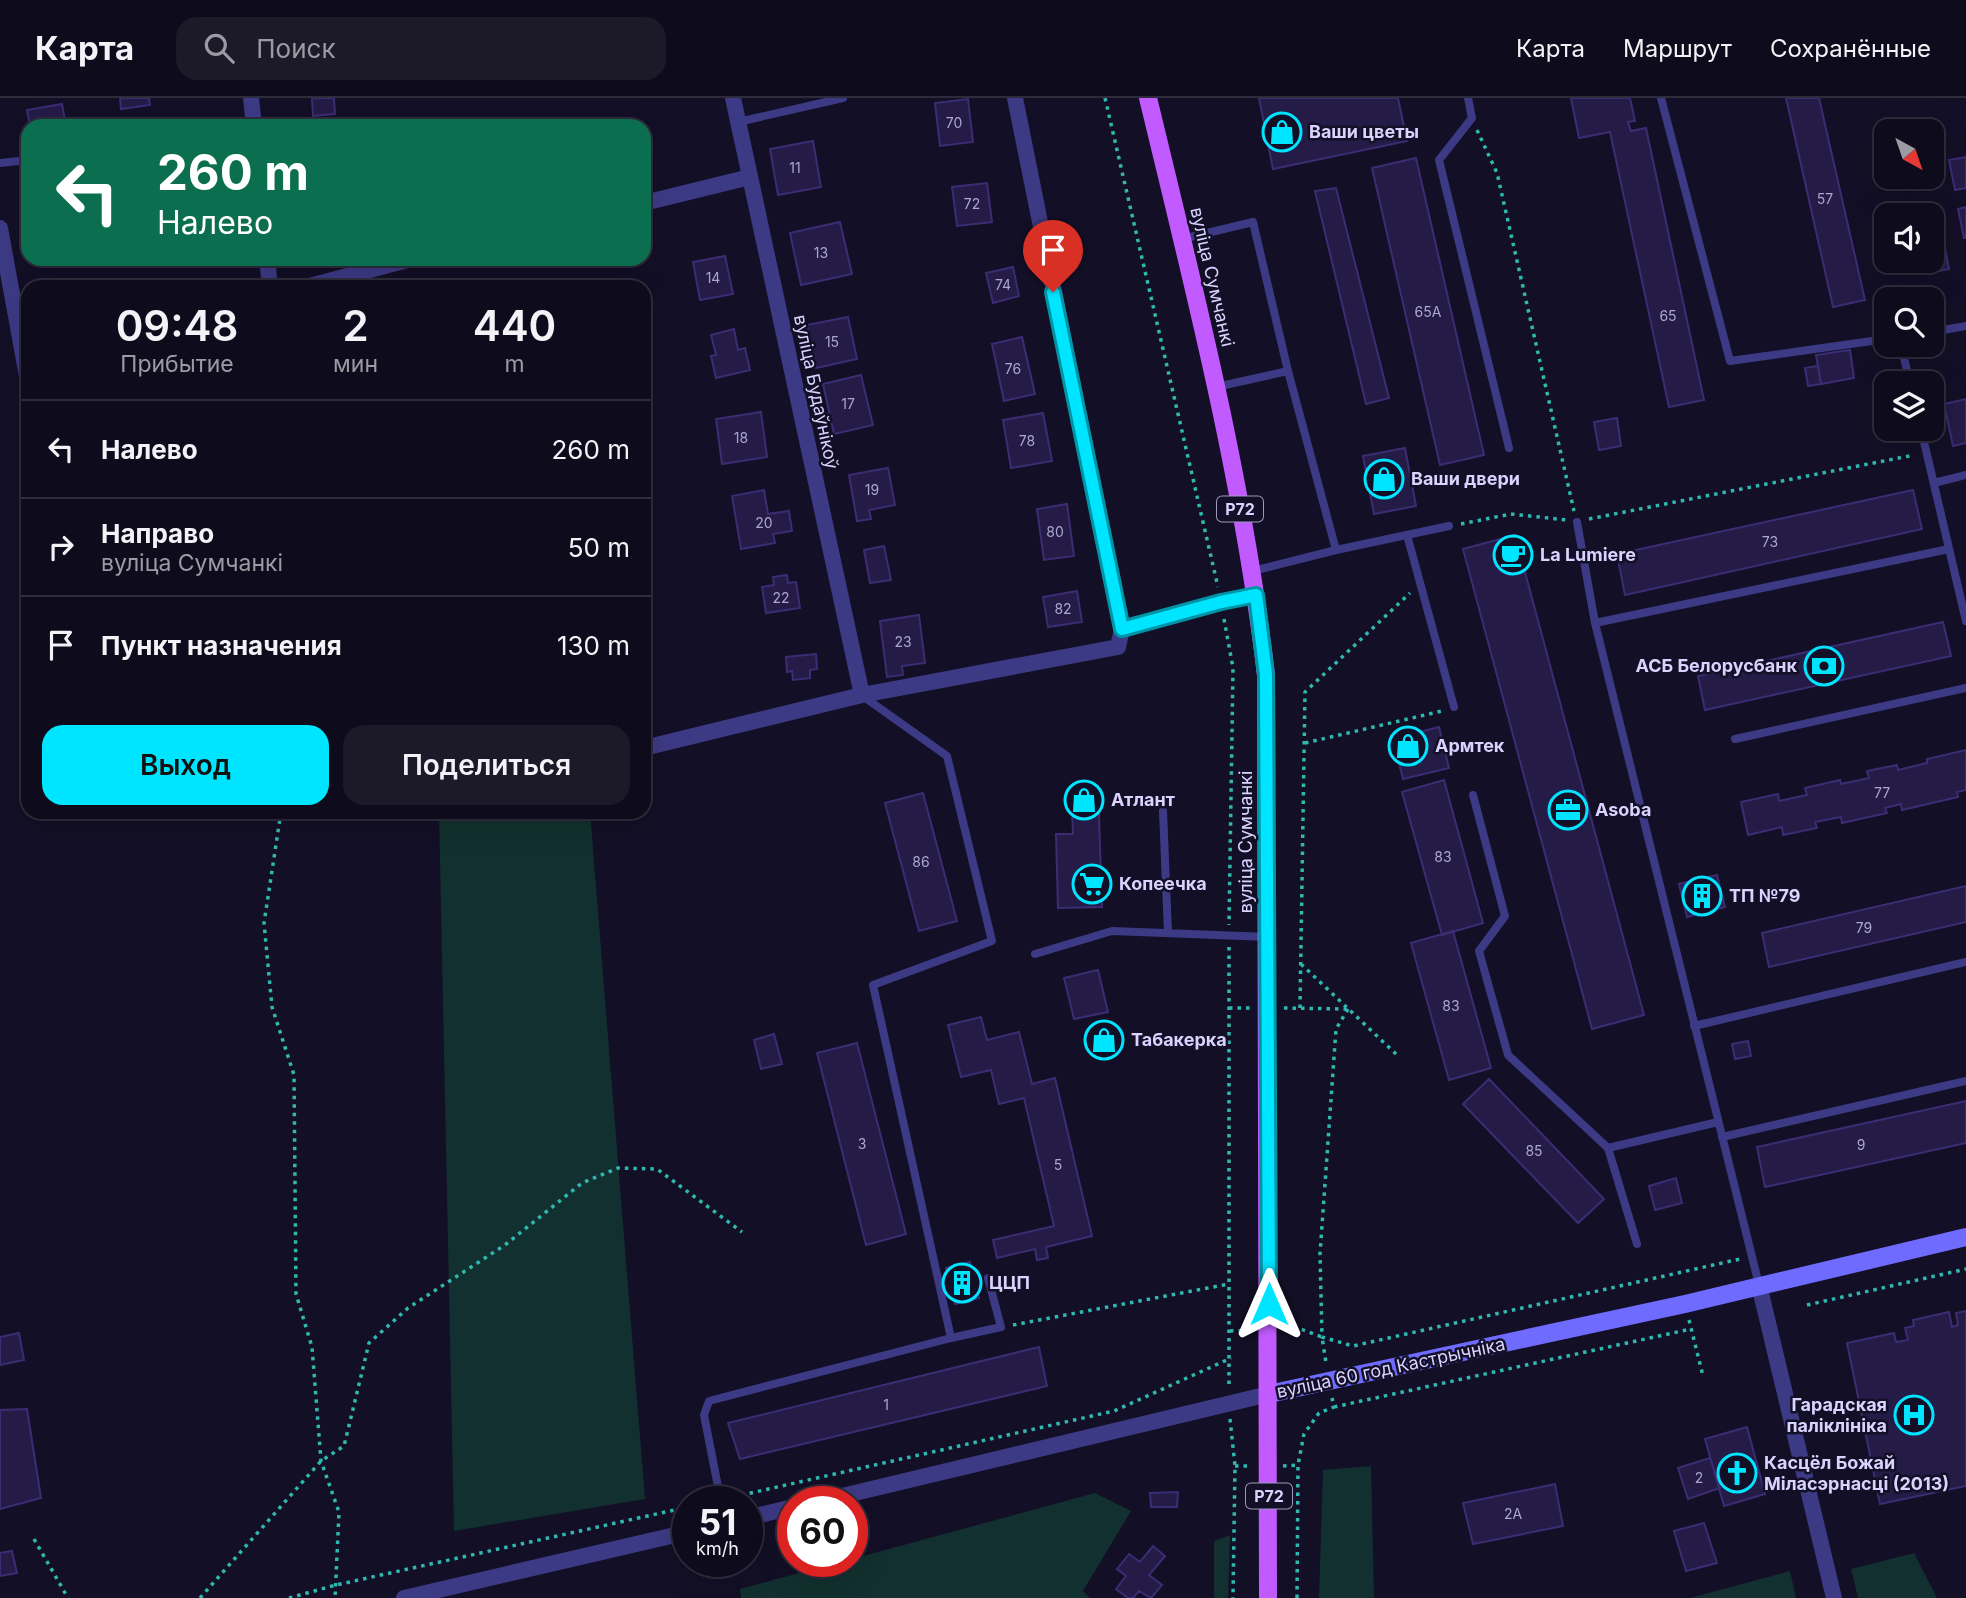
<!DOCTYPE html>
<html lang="ru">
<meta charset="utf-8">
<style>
:root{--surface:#0e0b1c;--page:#1c1929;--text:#f1f3f6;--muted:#9b9ba3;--line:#2e2b3b;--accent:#00e5ff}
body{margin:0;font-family:Inter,sans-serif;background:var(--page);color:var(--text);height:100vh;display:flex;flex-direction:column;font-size:26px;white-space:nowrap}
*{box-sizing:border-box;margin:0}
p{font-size:23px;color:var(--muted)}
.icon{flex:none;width:38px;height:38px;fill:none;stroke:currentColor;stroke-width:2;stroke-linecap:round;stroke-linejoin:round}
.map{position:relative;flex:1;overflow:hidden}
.drawer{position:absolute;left:21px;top:182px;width:630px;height:539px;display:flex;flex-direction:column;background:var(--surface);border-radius:21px;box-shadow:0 7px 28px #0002,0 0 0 2px var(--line)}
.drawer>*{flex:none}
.top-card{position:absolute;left:21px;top:21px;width:630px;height:147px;border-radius:21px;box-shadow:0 7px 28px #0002,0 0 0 2px var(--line);background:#0b6e4f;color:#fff;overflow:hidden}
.needle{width:46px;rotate:140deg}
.tools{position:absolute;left:1874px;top:21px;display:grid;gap:14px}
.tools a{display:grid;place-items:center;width:70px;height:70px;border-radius:14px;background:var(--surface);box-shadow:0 7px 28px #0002,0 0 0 2px var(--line);font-size:35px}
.speed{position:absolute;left:672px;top:1388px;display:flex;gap:14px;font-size:35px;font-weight:700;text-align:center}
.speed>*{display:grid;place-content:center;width:91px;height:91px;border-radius:50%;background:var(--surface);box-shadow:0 7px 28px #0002,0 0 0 2px var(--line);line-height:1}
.speed small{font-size:18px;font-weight:400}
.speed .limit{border:10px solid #d22;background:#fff;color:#111}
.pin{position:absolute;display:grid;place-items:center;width:60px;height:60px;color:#fff;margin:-72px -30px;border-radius:50% 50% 50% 0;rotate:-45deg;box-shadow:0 0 7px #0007}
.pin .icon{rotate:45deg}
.me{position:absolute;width:77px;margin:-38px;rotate:0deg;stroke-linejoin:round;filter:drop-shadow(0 0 5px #0008)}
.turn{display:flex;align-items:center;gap:24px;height:147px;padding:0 21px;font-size:32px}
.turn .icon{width:91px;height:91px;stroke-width:2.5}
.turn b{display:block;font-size:49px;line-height:60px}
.eta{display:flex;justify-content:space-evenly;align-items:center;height:119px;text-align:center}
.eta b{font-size:42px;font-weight:600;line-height:49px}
.action{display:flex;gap:14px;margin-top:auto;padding:14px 21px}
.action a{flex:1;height:80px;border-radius:21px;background:var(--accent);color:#111;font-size:28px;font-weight:600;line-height:80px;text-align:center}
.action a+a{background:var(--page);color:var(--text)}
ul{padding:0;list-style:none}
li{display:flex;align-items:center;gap:21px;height:98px;padding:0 21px;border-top:2px solid var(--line)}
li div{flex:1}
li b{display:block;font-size:26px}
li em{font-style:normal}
header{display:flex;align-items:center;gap:42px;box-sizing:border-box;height:98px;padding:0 35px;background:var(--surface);border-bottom:2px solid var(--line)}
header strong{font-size:33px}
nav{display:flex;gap:38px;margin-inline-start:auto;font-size:24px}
.search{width:490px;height:63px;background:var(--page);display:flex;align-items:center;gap:18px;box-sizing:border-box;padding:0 24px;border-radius:21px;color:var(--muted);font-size:26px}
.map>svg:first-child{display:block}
.green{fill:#12302f}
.building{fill:#241b47;stroke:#3b2d73;stroke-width:2}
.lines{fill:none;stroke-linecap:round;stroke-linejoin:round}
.path{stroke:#2fb8b0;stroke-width:3.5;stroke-dasharray:3.5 5;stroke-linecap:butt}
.lane{stroke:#3d3a85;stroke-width:8}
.street{stroke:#3d3a85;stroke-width:16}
.secondary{stroke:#6f6bff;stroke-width:18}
.primary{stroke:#c25bff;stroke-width:18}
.route-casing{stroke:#0095a6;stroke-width:18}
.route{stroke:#00e5ff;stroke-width:12}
.labels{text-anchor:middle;stroke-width:5;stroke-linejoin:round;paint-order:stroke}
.number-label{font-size:14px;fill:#aca6d1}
.shield{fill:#130f26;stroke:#9e99be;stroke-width:2}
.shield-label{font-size:16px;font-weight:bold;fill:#d9d4ff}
.poi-label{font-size:18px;font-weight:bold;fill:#d9d4ff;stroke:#130f26;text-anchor:start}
.street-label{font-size:18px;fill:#d9d4ff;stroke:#130f26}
</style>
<header>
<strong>Карта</strong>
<div class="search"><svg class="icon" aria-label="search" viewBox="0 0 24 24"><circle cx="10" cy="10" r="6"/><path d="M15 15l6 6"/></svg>Поиск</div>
<nav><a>Карта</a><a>Маршрут</a><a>Сохранённые</a></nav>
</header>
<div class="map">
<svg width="1966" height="1500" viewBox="0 0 1966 1500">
<rect width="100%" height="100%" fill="#130f26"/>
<path class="green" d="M439 714H590L645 1401 454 1433Z
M1371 1368 1374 1500H1319L1323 1372Z
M1095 1395 1131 1413 1083 1493 1090 1500H741L740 1491 843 1463H852V1461Z
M1230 1437 1228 1500H1214V1443Z
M1914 1455 1937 1500H1858L1851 1471Z
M1790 1473 1796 1500H1690Z"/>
<path class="building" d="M120 0H149L150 7 121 11Z
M312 0H334L335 16 313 18Z
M1259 0H1398L1407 43 1273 71Z
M1571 0H1630L1635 23 1628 24 1631 33 1646 30 1704 302 1669 309 1610 34 1579 40Z
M1786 0H1819L1865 202 1833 209Z
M968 1 973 44 940 48 935 5Z
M62 6 66 28H30L27 12Z
M119 21 120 28H104V22Z
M813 43 821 89 778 97 770 51Z
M1966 59V90L1955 92 1949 62Z
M1416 60 1484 357 1440 367 1372 70Z
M987 85 992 124 957 128 952 89Z
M1336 90 1389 300 1366 306 1315 93Z
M1966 109V140H1964L1958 111Z
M840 124 852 176 801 187 790 135Z
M1943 140 1949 171 1927 175 1925 163H1932V142Z
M725 158 733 196 700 202 693 164Z
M1013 169 1019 198 993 205 986 175Z
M848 219 857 261 816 270 807 227Z
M734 231 738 252 745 250 750 272 716 280 711 258 716 257 711 237Z
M1022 239 1035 296 1004 303 992 246Z
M1850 252 1854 280 1821 286 1816 257Z
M1818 268 1821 286 1808 288 1805 270Z
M861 277 873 327 834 336 823 286Z
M1966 301V345L1953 348 1944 306Z
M761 314 767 359 722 366 716 321Z
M1043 315 1052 363 1011 370 1003 322Z
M1617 320 1621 348 1599 352 1594 324Z
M1405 350 1416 408 1374 416 1363 358Z
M888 370 895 407 869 412 871 421 857 423 849 377Z
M764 392 768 416 789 413 792 433 773 436 775 445 741 451 732 398Z
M1913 392 1922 431 1625 497 1617 456Z
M1067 406 1074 458 1044 462 1037 411Z
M1515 437 1644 917 1592 931 1463 451Z
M884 448 891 482 870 485 864 452Z
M787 477 788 485 796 484 800 510 766 515 762 489 774 487 773 479Z
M1077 493 1082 524 1048 529 1043 499Z
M919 517 925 565 902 568 903 577 887 579 880 523Z
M1943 524 1951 558 1705 612 1698 578Z
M816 556 817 571 810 572V580L793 582 792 573 787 574 786 559Z
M1439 629 1449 670 1403 681 1393 641Z
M1966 652V692L1957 694 1958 699 1902 712 1901 706 1885 710 1887 715 1842 725 1841 719 1815 724 1817 730 1783 737 1782 729 1748 737 1741 704 1778 696 1779 703 1807 697 1805 690 1840 682 1841 686 1869 680 1867 673 1897 667 1898 672 1927 665V661Z
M1444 682 1483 825 1442 837 1402 694Z
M1098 688 1102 809 1058 810 1056 736H1073L1071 689Z
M923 695 957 823 919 833 885 705Z
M1717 777 1725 809 1687 819 1679 786Z
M1966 788V824L1769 869 1762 835Z
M1453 833 1491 970 1449 982 1411 845Z
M1098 872 1108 914 1074 921 1064 880Z
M981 919 987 942 1019 934 1032 986 1055 980 1092 1138 1046 1149 1048 1160 1037 1162 1035 1151 997 1160 993 1142 1054 1128 1024 1000 999 1006 991 972 961 979 948 927Z
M1111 928 1112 936 1100 939 1099 930Z
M774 936 782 966 761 971 754 942Z
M1748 943 1751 958 1735 961 1732 946Z
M857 945 906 1136 866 1147 817 955Z
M1489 981 1604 1101 1578 1125 1463 1006Z
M1966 1003V1045L1765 1089 1757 1049Z
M1676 1080 1682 1105 1655 1112 1649 1088Z
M970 1164 979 1200 955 1206 946 1170Z
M1966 1213V1388L1880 1406 1847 1245 1894 1235 1896 1244 1908 1242 1905 1230 1914 1228 1913 1222 1949 1214 1952 1229 1958 1227 1956 1215Z
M19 1235 24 1262 0 1267V1239Z
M1039 1249 1047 1288 740 1361 728 1325Z
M27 1311 41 1400 0 1411V1312Z
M1747 1329 1765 1396 1724 1408 1705 1341Z
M1710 1360 1720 1390 1688 1401 1678 1370Z
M1555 1386 1563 1428 1473 1446 1463 1405Z
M1178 1394 1177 1409H1151L1150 1395Z
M1704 1425 1717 1465 1686 1473 1674 1433Z
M1153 1448 1165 1458 1149 1477 1162 1487 1151 1500 1139 1493 1133 1500H1128L1116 1491 1126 1478 1117 1471 1129 1456 1140 1464Z
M12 1453 17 1475 0 1478V1455Z"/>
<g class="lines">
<path class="path" d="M1105 0 1218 489
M1477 32 1497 75 1574 413
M1589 421 1914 357
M1461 426 1511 416 1567 422
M1224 521 1233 570 1229 827
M1305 645 1442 613
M281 714 264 825 272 909 294 977 296 1196 312 1249 321 1363 339 1414 335 1500
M1229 849V1289
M1301 866 1396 956
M1229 910H1252
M1284 910 1346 911
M1300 910 1305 594 1410 495
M1348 911 1336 931 1320 1156 1322 1239 1353 1248 1740 1161
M1807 1207 1966 1171
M1689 1222 1703 1278
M1013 1227 1229 1186
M1285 1231 1298 1230 1322 1239 1326 1265
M1230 1233 1253 1232
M1334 1309 1691 1231
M1230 1321 1235 1368 1233 1500
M1235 1368H1250
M1283 1368 1298 1367
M733 1399 1114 1313 1231 1260
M34 1441 68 1500
M200 1500 321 1363 344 1348 369 1245 408 1210 505 1147 582 1085 618 1070 657 1071 742 1134
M289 1500 336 1487 688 1409
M1297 1500 1298 1367 1304 1336 1319 1315 1334 1309 1332 1300"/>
<path class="lane" d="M1468 0 1472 20 1439 62 1509 350
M1661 0 1730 263 1886 241
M738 24 843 0
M0 65 28 62
M1182 141 1253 124 1288 273 1336 452
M1932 234 1966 228
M1901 247 1910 285
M1216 289 1288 273
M1921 331 1966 523
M1934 385 1966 377
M1577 424 1595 525 1759 1187
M1407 437 1454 609
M1253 473 1336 452 1449 428
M1595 525 1949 451
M1735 641 1966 590
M1473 697 1505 818 1479 853 1508 957 1608 1050 1718 1024
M1163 713 1168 835
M1035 856 1112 833 1268 839
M1694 928 1966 864
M1722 1039 1966 983
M1608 1050 1637 1146
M951 1240 1001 1229 988 1180
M721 1404 704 1317 709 1303 951 1240 873 887 992 843 947 658 864 599"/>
<path class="street" d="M251 0 254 28
M733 0 862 597
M644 105 750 79
M0 130 28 284
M267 161 270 189
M306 189 411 161
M1122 531 1221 504 1256 497
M644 650 862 597 1118 549 1122 531 1015 0
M1759 1187 1834 1500
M817 1404 1269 1296
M747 1420 793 1409
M404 1500 688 1434"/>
<path class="secondary" d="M1269 1296 1685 1206 1966 1139"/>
<path class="primary" d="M1148 0C1194 190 1243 382 1266 577L1268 1500"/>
</g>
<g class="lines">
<defs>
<path id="route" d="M1053 194 1122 531 1221 504 1256 497 1266 577 1269 1206"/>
</defs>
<use href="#route" class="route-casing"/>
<use href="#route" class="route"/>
</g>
<defs>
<symbol id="shop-ring" viewBox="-11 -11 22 22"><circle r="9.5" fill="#130f26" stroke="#00e5ff" stroke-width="1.5"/><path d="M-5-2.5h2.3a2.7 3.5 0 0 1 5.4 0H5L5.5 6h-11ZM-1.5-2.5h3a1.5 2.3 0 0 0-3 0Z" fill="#00e5ff"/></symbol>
<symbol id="cafe-ring" viewBox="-11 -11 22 22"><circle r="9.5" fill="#130f26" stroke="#00e5ff" stroke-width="1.5"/><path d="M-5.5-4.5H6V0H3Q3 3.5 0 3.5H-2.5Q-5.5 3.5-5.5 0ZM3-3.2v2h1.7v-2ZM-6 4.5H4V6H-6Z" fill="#00e5ff"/></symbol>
<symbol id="bank-ring" viewBox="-11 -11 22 22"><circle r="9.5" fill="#130f26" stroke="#00e5ff" stroke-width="1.5"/><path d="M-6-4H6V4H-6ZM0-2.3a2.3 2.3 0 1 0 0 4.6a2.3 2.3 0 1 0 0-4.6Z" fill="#00e5ff"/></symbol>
<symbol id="office-ring" viewBox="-11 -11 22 22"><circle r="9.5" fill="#130f26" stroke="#00e5ff" stroke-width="1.5"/><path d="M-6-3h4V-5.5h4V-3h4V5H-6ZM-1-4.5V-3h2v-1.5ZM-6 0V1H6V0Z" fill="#00e5ff"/></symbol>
<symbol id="supermarket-ring" viewBox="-11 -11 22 22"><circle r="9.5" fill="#130f26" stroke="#00e5ff" stroke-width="1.5"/><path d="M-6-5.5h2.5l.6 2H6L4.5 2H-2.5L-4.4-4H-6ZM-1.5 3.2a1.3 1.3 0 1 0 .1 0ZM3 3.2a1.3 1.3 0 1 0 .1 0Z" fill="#00e5ff"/></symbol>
<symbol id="building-ring" viewBox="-11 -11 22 22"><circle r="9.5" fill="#130f26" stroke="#00e5ff" stroke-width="1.5"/><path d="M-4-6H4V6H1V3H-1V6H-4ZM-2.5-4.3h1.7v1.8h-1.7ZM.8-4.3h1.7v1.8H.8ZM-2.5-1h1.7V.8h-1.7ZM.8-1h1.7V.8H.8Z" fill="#00e5ff"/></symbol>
<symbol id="hospital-ring" viewBox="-11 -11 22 22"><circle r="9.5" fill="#130f26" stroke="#00e5ff" stroke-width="1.5"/><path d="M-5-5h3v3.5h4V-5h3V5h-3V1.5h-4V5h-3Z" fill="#00e5ff"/></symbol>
<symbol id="church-ring" viewBox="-11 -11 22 22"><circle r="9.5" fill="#130f26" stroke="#00e5ff" stroke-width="1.5"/><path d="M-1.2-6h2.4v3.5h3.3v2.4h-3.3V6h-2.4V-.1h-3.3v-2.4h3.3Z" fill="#00e5ff"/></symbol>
</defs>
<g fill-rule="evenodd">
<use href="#shop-ring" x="1260" y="12" width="44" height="44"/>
<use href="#shop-ring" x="1362" y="359" width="44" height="44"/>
<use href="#cafe-ring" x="1491" y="435" width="44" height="44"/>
<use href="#bank-ring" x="1802" y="546" width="44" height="44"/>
<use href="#shop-ring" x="1386" y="626" width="44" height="44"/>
<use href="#shop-ring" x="1062" y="680" width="44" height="44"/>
<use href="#office-ring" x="1546" y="690" width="44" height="44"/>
<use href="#supermarket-ring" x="1070" y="764" width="44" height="44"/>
<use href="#building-ring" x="1680" y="776" width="44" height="44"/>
<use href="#shop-ring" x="1082" y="920" width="44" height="44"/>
<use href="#building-ring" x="940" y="1163" width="44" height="44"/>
<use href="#hospital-ring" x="1892" y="1295" width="44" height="44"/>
<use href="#church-ring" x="1715" y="1353" width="44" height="44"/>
</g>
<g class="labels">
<g class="number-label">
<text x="954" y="30">70</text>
<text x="795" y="75">11</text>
<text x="1825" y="106">57</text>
<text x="972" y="111">72</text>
<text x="821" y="160">13</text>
<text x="713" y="185">14</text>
<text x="1003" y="192">74</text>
<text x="1428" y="219">65А</text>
<text x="1668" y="223">65</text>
<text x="832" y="249">15</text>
<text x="1013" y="276">76</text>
<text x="848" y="311">17</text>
<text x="741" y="345">18</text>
<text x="1027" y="348">78</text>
<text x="872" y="397">19</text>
<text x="764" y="430">20</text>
<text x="1055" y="439">80</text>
<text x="1770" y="449">73</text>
<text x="781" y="505">22</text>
<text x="1063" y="516">82</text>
<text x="903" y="549">23</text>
<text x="1882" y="700">77</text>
<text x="1443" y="764">83</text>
<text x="921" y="769">86</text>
<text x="1864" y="835">79</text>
<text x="1451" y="913">83</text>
<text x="862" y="1051">3</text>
<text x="1861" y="1052">9</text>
<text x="1534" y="1058">85</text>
<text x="1058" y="1072">5</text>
<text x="886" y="1312">1</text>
<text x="1699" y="1385">2</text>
<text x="1513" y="1421">2А</text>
</g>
<g class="shield">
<rect x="1217" y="398.5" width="46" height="25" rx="5"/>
<rect x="1246" y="1385.5" width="46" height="25" rx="5"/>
</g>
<g class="shield-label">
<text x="1240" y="417">Р72</text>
<text x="1269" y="1404">Р72</text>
</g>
<g class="poi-label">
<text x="1309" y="40">Ваши цветы</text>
<text x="1411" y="387">Ваши двери</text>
<text x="1540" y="463">La Lumiere</text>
<text x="1797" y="574" text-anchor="end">АСБ Белорусбанк</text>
<text x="1435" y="654">Армтек</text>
<text x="1111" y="708">Атлант</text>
<text x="1595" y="718">Asoba</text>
<text x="1119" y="792">Копеечка</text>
<text x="1729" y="804">ТП №79</text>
<text x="1131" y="948">Табакерка</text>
<text x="989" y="1191">ЦЦП</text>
<text x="1887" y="1313" text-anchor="end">Гарадская<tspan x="1887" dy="21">паліклініка</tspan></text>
<text x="1764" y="1371">Касцёл Божай<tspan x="1764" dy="21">Міласэрнасці (2013)</tspan></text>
</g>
<g class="street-label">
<text transform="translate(1212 179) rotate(77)" y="6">вуліца Сумчанкі</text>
<text transform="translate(816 294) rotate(78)" y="6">вуліца Будаўнікоў</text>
<text transform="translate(1246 744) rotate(-90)" y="6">вуліца Сумчанкі</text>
<text transform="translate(1391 1270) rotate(-12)" y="6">вуліца 60 год Кастрычніка</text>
</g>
</g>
</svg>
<div class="tools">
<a><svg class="needle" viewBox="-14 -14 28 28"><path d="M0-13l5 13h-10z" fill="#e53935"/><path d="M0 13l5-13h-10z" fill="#9b9ba3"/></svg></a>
<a><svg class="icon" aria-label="sound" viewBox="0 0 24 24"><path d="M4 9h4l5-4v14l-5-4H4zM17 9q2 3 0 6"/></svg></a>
<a><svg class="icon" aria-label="search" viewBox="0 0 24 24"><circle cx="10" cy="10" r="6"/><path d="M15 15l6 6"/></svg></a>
<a><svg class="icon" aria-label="layers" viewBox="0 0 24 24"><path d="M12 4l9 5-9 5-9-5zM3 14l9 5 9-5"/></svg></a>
</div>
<div class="speed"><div>51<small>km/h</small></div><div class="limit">60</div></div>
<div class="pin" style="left:1053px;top:194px;background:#d93025"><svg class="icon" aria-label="arrive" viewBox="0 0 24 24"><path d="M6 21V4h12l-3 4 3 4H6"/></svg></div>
<svg class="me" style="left:1269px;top:1206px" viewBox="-20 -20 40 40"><path d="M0-17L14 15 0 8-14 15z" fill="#00e5ff" stroke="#fff" stroke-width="4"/></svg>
<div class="top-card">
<div class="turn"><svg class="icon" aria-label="left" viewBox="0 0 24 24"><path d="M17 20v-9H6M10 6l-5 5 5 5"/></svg><div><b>260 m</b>Налево</div></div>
</div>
<section class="drawer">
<div class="eta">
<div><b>09:48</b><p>Прибытие</p></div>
<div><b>2</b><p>мин</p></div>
<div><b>440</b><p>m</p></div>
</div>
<ul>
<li><svg class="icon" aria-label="left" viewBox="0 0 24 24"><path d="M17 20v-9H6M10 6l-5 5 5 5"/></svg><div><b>Налево</b></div><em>260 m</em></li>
<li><svg class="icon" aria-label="right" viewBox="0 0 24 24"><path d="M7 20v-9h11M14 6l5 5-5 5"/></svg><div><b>Направо</b><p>вуліца Сумчанкі</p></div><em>50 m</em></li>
<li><svg class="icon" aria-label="arrive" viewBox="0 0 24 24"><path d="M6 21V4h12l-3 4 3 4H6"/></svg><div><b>Пункт назначения</b></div><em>130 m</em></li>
</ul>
<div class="action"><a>Выход</a><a>Поделиться</a></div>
</section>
</div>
